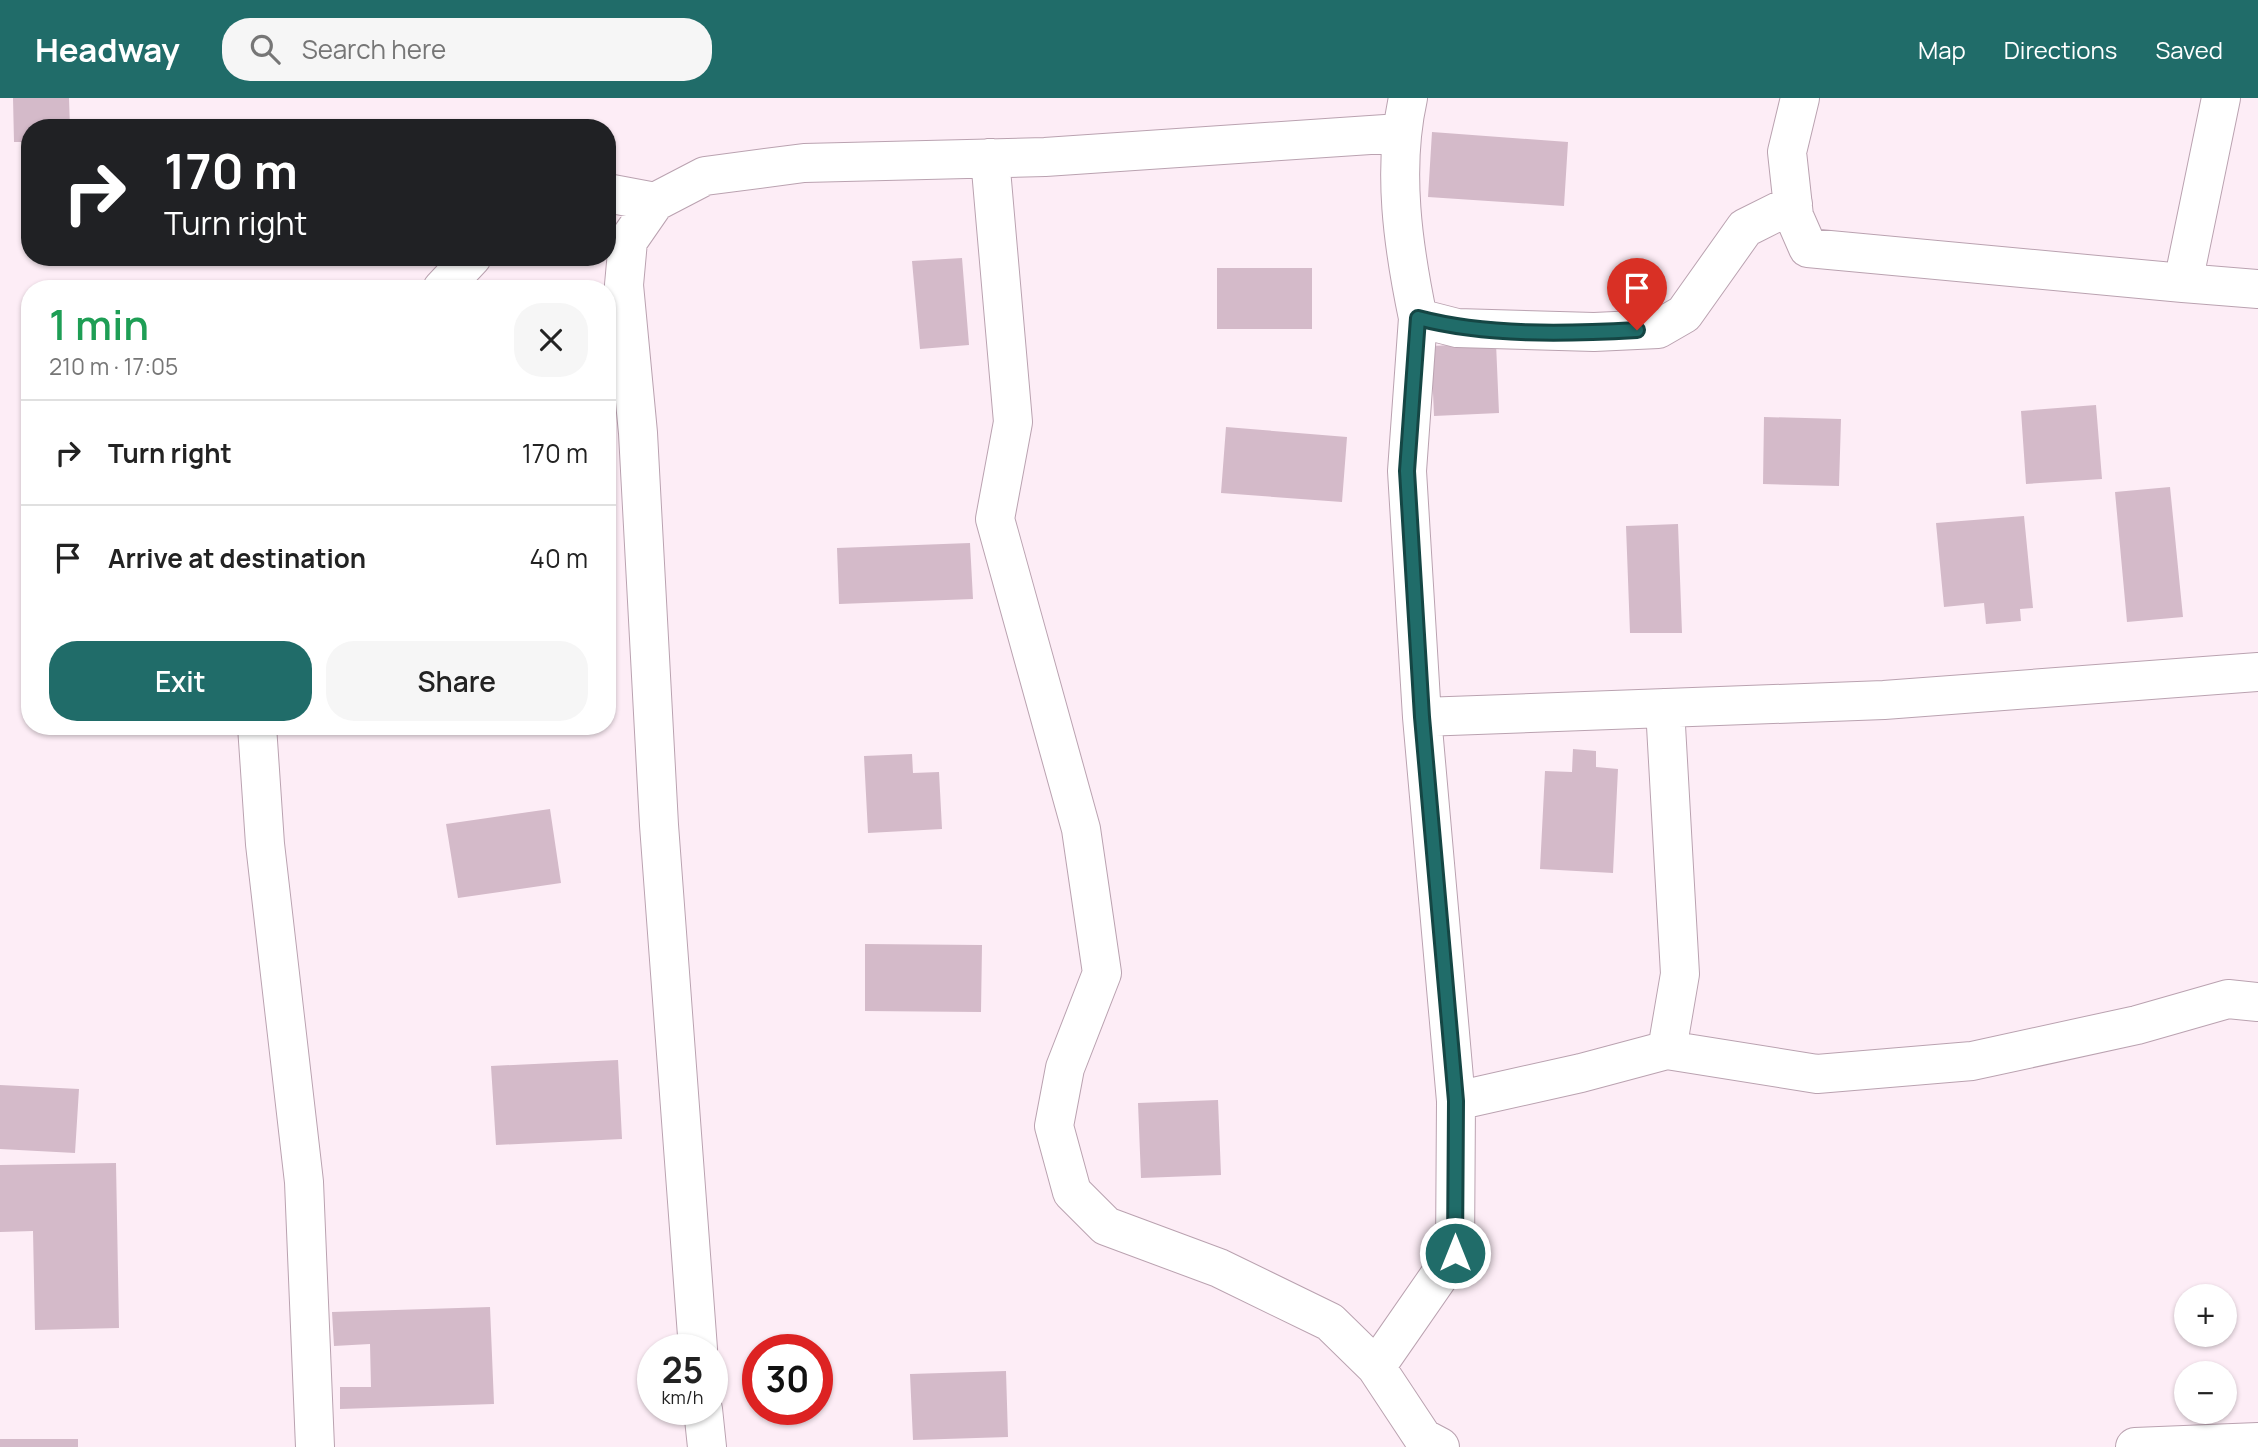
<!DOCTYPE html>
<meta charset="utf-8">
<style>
:root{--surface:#fff;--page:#f6f6f6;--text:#222;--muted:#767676;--line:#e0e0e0;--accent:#206c69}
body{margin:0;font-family:Manrope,sans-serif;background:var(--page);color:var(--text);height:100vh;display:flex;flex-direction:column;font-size:26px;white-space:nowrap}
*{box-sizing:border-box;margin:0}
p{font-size:23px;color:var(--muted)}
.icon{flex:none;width:38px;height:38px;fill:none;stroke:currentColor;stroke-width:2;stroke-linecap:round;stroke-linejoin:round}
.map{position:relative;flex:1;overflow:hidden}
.side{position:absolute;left:21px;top:182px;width:595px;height:455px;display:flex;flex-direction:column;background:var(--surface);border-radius:28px;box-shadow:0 2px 5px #0004}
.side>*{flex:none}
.hud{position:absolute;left:21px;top:21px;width:595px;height:147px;border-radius:28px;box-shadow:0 2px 5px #0004;background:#202124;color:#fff;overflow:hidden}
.controls{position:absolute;left:2174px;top:1186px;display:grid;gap:14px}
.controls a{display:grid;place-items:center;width:63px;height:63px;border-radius:50%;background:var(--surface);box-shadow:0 2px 5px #0004;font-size:35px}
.speed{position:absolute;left:637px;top:1236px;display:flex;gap:14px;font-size:35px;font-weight:700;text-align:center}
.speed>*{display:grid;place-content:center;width:91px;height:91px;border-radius:50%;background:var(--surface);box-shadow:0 2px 5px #0004;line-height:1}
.speed small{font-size:18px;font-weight:400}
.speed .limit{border:10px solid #d22;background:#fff;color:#111}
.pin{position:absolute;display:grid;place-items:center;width:60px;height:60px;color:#fff;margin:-72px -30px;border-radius:50% 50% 50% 0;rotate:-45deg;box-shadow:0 0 7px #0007}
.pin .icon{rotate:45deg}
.me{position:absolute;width:77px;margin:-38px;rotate:0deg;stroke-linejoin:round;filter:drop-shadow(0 0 5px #0008)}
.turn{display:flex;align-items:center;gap:24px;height:147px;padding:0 28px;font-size:32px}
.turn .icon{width:91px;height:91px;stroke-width:2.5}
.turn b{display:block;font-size:49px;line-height:60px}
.round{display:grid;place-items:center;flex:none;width:74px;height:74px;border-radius:28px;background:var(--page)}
.head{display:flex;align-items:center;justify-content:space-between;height:119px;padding:0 28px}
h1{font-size:42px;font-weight:600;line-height:52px;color:#1e9e55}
.action{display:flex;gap:14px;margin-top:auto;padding:14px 28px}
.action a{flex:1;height:80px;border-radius:28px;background:var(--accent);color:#fff;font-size:28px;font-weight:600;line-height:80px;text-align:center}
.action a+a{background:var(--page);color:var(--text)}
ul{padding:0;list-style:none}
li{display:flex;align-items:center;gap:21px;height:105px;padding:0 28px;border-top:2px solid var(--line)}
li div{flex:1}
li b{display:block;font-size:26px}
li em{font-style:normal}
header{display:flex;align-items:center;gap:42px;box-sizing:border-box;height:98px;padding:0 35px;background:var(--accent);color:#fff}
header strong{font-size:33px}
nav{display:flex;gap:38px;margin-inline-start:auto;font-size:24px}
.search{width:490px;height:63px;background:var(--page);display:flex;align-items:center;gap:18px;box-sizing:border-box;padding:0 24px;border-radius:28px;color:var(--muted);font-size:26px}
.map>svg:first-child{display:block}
.building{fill:#d4bac9}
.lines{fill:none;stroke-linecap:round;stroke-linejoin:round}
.street-casing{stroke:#baa2b0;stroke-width:40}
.street{stroke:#fff;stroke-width:38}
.route-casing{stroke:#154644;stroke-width:18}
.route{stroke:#206c69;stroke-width:12}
</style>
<header>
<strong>Headway</strong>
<div class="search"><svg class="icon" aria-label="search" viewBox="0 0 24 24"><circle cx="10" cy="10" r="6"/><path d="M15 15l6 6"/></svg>Search here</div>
<nav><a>Map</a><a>Directions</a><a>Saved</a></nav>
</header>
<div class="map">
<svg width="2258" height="1349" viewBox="0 0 2258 1349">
<rect width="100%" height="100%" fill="#fdedf6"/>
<path class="building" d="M13 0H69L70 30H30V44H14Z
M1432 34 1568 44 1564 108 1428 99Z
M962 160 969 247 920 251 912 163Z
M1217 170H1312V231H1217Z
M1496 245 1499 315 1434 318 1431 248Z
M2096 307 2102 381 2026 386 2021 313Z
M1764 319 1841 321 1839 388 1763 386Z
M1226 329 1347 339 1342 404 1221 395Z
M2170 389 2183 519 2127 524 2115 394Z
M2024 418 2033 510 2020 511 2021 523 1986 526 1984 505 1944 509 1936 425Z
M1678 426 1682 535H1630L1626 428Z
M970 445 973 501 839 506 837 450Z
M1573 651 1596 653V669L1618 671 1613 775 1540 771 1545 673 1572 674Z
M912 656 913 675 939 674 942 731 868 735 864 658Z
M550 711 561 785 458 800 446 726Z
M865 846 982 847 981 914 865 913Z
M618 962 622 1041 496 1047 491 968Z
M0 987 79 991 75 1055 0 1051Z
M1218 1002 1221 1077 1141 1080 1138 1005Z
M116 1065 119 1230 35 1232 33 1133 0 1134V1067Z
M490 1209 494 1306 340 1311V1289H371L370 1246 334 1248 332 1214Z
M1006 1273 1008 1339 913 1342 910 1276Z
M0 1341H78V1349H0Z"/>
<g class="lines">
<defs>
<path id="street" d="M1408 0C1392 72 1403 148 1418 220L1457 230 1594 234 1658 231 1684 216 1745 130 1793 106
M1800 0 1787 54 1794 118 1808 150 2183 185
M2221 0 2183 185 2258 191
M990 60 1013 324 995 421 1081 731 1102 875 1065 970 1054 1028 1072 1094 1106 1128 1219 1170 1330 1224 1376 1269
M607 95 655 104
M442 191 472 159
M1418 220 1407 373 1422 619 1884 602 2258 574
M1665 610 1680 876 1667 952 1817 976 1972 963 2137 927 2228 901 2258 904
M1422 619 1456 1003
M257 628 265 746 304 1084 315 1349
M698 1251 659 727 638 335 624 187 628 143 655 104 705 78 804 65 1045 59 1400 35
M703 1311 707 1349
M1440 1349 1423 1340 1376 1269 1455 1155 1456 1003 1581 975 1667 952
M2135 1349 2258 1344"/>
</defs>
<use href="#street" class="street-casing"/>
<use href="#street" class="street"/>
</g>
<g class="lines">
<defs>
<path id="route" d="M1455 1155 1456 1003 1422 619 1407 373 1418 220C1486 238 1566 236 1637 232"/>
</defs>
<use href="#route" class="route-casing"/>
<use href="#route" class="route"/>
</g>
</svg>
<div class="controls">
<a>+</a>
<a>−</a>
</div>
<div class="speed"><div>25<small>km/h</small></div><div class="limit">30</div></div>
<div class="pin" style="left:1637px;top:232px;background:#d93025"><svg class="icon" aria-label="arrive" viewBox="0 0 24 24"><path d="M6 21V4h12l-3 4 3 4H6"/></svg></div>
<svg class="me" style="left:1455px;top:1155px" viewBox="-20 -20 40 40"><circle r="17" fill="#206c69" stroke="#fff" stroke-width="3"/><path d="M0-11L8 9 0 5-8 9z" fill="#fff"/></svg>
<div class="hud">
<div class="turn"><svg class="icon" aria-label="right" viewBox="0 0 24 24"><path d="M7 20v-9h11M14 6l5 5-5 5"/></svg><div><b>170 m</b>Turn right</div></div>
</div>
<section class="side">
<div class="head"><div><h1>1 min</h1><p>210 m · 17:05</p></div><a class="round"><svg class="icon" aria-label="close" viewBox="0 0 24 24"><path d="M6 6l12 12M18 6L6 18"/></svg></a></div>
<ul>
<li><svg class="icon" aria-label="right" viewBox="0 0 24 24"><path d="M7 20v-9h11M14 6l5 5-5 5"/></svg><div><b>Turn right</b></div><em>170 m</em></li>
<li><svg class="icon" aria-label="arrive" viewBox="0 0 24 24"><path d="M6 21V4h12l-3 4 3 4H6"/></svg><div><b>Arrive at destination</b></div><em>40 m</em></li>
</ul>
<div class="action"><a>Exit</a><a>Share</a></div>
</section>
</div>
